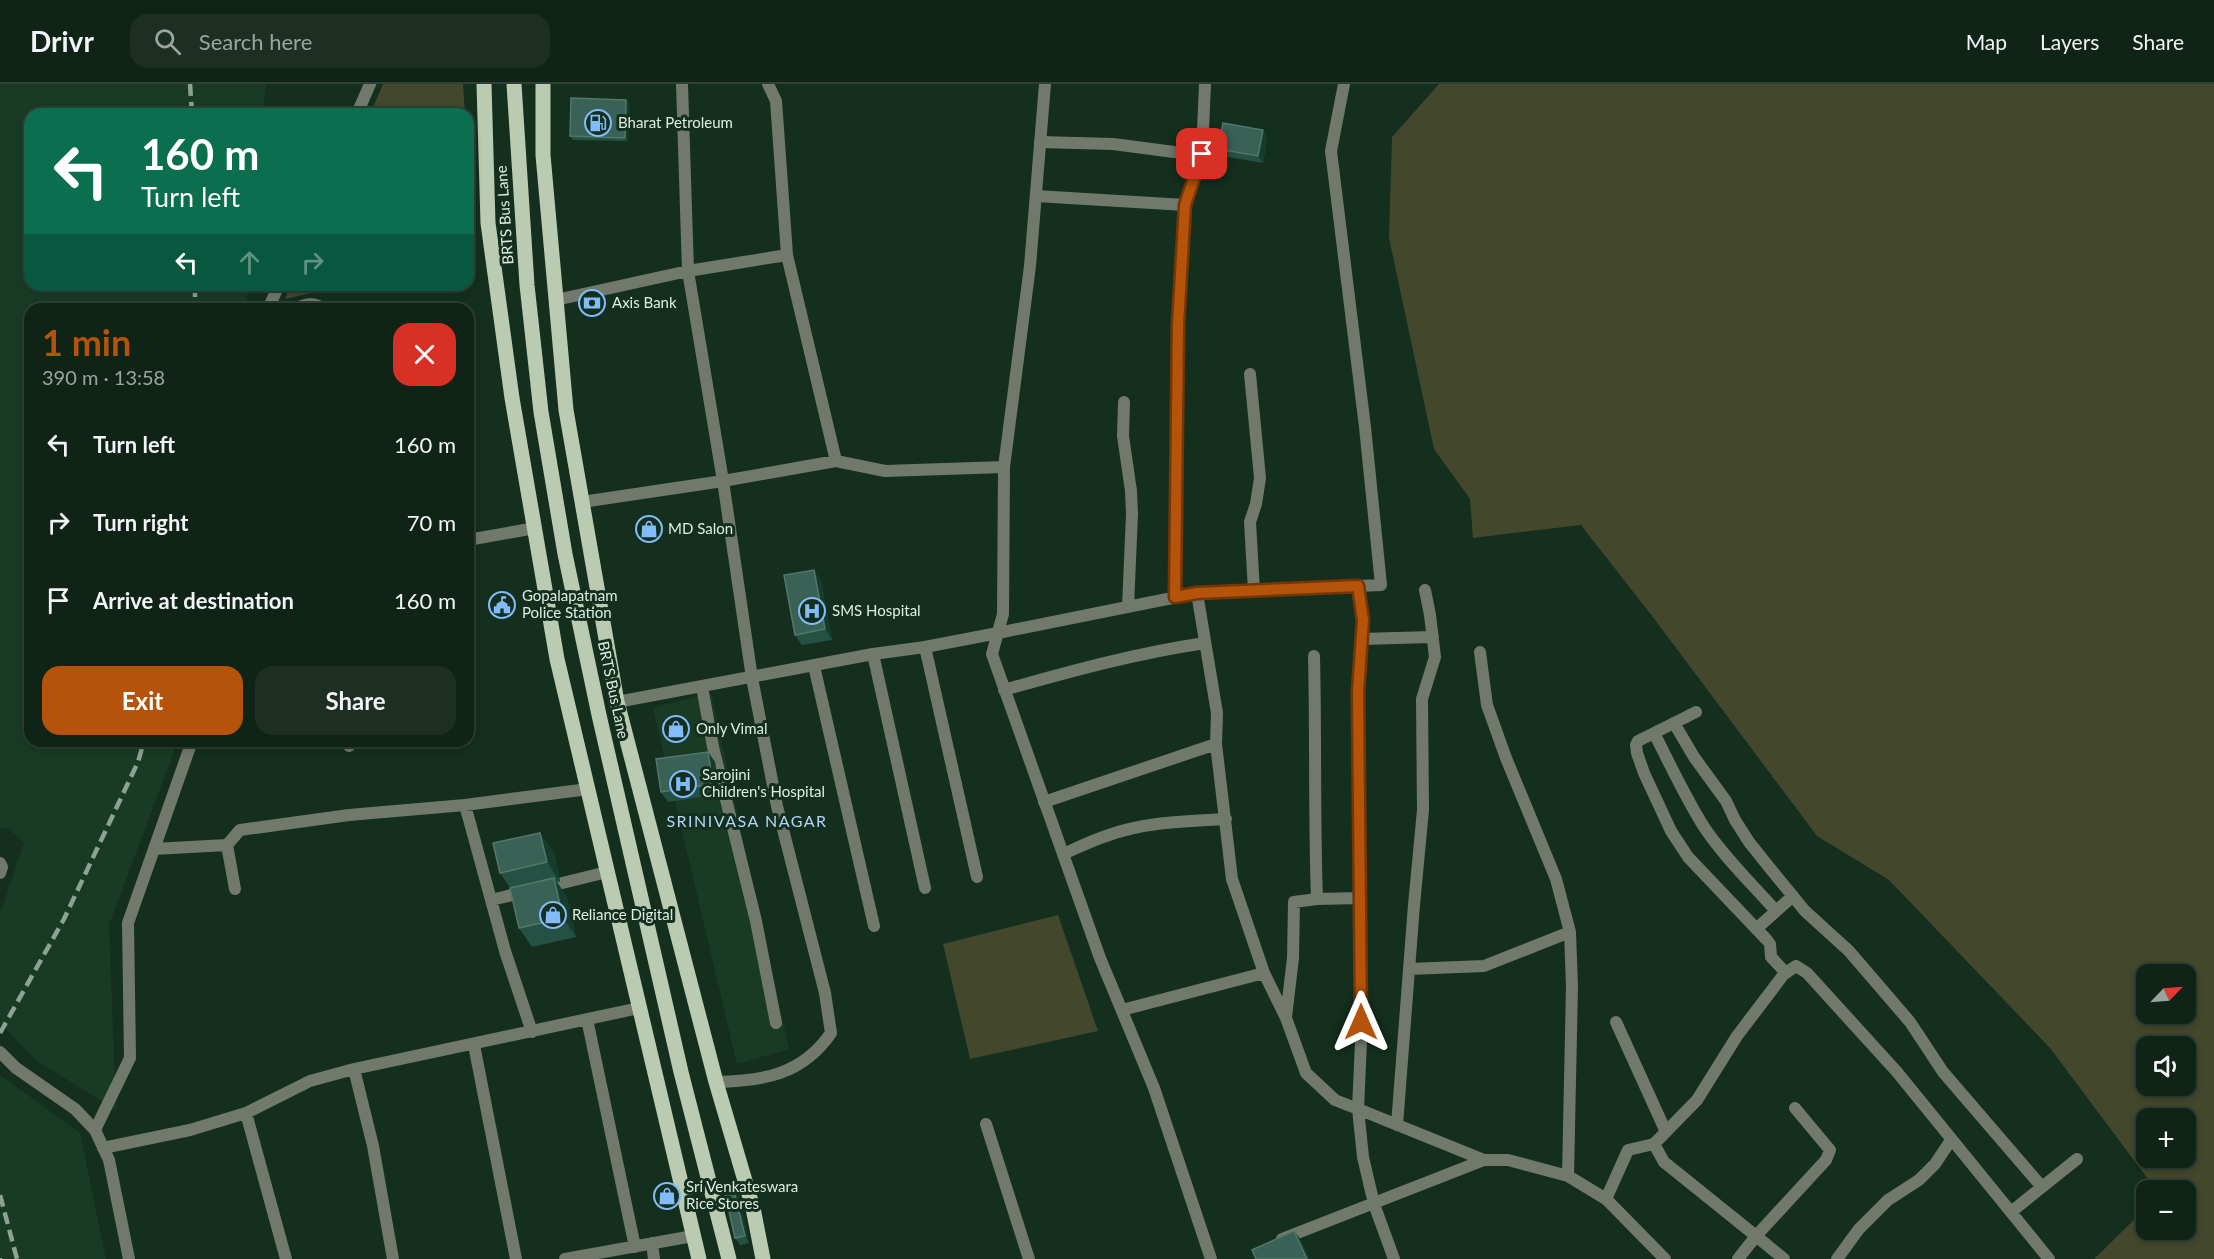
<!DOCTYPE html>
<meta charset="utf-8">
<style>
:root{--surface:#0f2316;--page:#1d2f23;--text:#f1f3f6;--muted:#9ba4a1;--line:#2f4035;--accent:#b45309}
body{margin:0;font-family:Lato,sans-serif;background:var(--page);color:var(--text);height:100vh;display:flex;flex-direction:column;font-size:22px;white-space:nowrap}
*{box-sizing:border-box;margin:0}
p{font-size:20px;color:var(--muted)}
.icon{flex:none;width:33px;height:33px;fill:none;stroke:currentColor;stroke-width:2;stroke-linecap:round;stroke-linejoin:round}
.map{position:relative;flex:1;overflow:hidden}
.panel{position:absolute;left:24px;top:219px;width:450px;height:444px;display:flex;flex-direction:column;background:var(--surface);border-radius:18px;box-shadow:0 3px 9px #0003,0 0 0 2px var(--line)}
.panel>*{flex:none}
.guide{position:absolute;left:24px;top:24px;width:450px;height:183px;border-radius:18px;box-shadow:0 3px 9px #0003,0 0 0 2px var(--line);background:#0b6e4f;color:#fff;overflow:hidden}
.needle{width:39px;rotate:65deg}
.buttons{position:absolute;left:2136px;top:880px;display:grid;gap:12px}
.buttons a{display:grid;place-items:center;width:60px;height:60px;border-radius:12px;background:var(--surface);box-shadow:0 3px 9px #0003,0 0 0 2px var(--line);font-size:30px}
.pin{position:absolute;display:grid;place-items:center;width:51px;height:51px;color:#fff;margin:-26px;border-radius:12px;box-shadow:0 3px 9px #0006}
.me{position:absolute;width:66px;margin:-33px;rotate:0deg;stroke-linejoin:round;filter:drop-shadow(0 0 4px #0008)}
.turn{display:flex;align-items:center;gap:21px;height:126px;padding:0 18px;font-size:27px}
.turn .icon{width:78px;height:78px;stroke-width:2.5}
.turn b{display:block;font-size:42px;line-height:51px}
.lanes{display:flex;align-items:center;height:57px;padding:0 18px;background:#0003;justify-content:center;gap:30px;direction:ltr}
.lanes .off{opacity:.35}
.round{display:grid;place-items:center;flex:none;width:63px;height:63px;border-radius:18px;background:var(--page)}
.headline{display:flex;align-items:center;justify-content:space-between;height:102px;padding:0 18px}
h1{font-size:36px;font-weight:700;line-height:45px;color:var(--accent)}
.cta{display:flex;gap:12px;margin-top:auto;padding:12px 18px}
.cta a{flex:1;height:69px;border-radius:18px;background:var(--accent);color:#fff;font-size:24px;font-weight:700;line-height:69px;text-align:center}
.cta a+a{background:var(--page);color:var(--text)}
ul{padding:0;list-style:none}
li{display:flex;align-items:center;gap:18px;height:78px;padding:0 18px}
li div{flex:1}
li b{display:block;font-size:22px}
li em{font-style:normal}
header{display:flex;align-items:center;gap:36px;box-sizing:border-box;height:84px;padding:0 30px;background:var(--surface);border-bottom:2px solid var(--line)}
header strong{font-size:28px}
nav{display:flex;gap:33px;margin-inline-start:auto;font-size:21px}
.search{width:420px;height:54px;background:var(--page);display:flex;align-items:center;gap:15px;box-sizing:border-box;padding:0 21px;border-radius:18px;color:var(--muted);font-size:22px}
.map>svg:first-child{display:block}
.built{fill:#193b26}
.green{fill:#43472c;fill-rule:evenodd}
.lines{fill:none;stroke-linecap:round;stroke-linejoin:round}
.minor{stroke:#71796d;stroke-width:12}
.tertiary{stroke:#71796d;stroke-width:12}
.primary{stroke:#bacbb2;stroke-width:15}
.rail{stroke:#8ea294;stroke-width:4.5;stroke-dasharray:12 6;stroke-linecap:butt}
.wall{fill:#255044}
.shaded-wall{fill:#163c2e}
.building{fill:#396155;stroke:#52776b;stroke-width:1.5}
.route-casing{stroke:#753606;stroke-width:15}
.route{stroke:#b45309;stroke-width:10}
.labels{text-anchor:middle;stroke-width:6;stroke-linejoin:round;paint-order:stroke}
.poi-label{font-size:15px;fill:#ddede1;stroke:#142f1e;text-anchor:start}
.street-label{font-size:15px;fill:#ddede1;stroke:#142f1e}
.neighbourhood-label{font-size:16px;letter-spacing:1.5px;fill:#b5d5f8;stroke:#142f1e}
</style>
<header>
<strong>Drivr</strong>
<div class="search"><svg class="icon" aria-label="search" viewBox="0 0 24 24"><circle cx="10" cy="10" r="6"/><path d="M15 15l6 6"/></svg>Search here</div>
<nav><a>Map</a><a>Layers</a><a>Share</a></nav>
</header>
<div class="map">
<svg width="2214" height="1175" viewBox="0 0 2214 1175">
<rect width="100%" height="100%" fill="#142f1e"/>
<path class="built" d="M0 0H266L263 30H30V201H248L246 225H30V657H178L109 841 116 1026 37 977 0 939V831L24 759 8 744 0 745Z
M711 609 789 965 737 980 653 624Z
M0 991 80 1049 106 1175H0Z"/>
<path class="green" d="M383 0H463L465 30H370Z
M1439 0H2214V1175H2094L2146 1124V1146H2186V1107H2157L2050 964 1889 796 1817 752 1652 532 1581 441 1473 454 1470 415 1434 365 1389 154 1392 53ZM2146 891H2186V930H2146ZM2146 963H2186V1002H2146ZM2146 1035H2186V1074H2146Z
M468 66 476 172 468 173Z
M291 201H346L285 215Z
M1058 831 1098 947 970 975 943 860Z"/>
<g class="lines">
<path class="minor" d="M768 0 776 17 787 171 836 377 885 387 1004 383
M357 30 370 0
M1040 58 1113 60 1174 68 1202 70
M1036 112 1185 121
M556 216 688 187 787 171
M268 225 279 201
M292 225C302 222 314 216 323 225
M1250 290 1260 394 1256 420 1250 438 1254 507
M1124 318 1123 352 1131 407 1132 430 1128 523
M582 418 723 397 688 187 682 0
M468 456 535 444
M1358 502 1363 536 1358 608 1361 857V958L1358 1025 1484 1076H1508L1568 1092 1606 1115 1665 1175
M1197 509 1217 629 1216 660 1232 795 1264 889 1286 934 1306 989 1335 1016 1358 1025 1363 1073 1374 1120 1394 1175
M1175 513 1178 241 1185 121 1202 70 1205 0
M998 549 1197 509 1381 501 1365 343 1331 67 1344 0
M1361 555 1433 553
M925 563 977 793
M1480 568 1487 621 1506 674 1556 795 1570 848 1572 902 1568 1092
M873 570 925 804
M814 582 874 842
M702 603 713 663 756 837 776 939
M1004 606C1071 587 1137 569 1205 559
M1696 628 1638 657 1636 661 1637 669 1644 689 1671 747 1688 773 1767 856 1770 860 1771 873 1786 889
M1674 639 1694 673 1726 717 1735 736 1749 758 1769 783 1805 827 1849 867 1910 938 1943 988 2042 1103
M1654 649C1670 680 1685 713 1704 743 1724 773 1752 800 1776 827
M348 657 349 662
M1044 718 1216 660
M465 721 505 867 532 948
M154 765 227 761
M1063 770C1077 764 1091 757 1106 752 1144 738 1186 737 1226 735
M542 804 607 788
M235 805 227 761 240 746 349 731 465 721 588 705
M1317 815 1361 814
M491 816 525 808
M1756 845 1793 812
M1409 885 1484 882 1570 848
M1122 926 1264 889
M1286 933 1293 874 1294 818 1317 815C1314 734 1316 653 1314 572
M587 935 635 1163
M1616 938 1666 1048
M474 961 516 1175
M354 985 373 1062 393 1175
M716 998C763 997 802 991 831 949L825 909 777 722 752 594 723 397 836 377
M246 1029 286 1175
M986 1040 1029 1175
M1397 1041 1414 821 1423 726 1422 615 1435 573 1430 531 1425 506
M95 1046 130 974 128 839 192 657
M1654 1060 1664 1078 1756 1152 1738 1175
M103 1064 190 1046 246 1029 310 997 354 985 639 924
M1606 1115 1628 1066 1654 1060 1697 1016 1737 952 1784 890 1796 882 1807 889 1897 988 2049 1175
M2011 1128 2077 1075
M1282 1155 1484 1076
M652 1159 654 1175
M565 1175 693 1152
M1784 1175 1756 1152 1826 1076 1830 1066 1795 1024
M1837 1175 1859 1145 1888 1116 1919 1096 1935 1080 1951 1056"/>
<path class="tertiary" d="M1045 0 1030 182 1004 383 1003 530 992 570 1100 874 1154 1004 1211 1175
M617 618 873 570 925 563 998 549
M0 779 2 783 0 789
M0 968 16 984 75 1025 95 1046 109 1076 129 1175"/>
<path class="primary" d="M484 0 488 139 512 314 557 575 699 1175
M514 0 527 201 541 328 565 470 599 631 681 988 729 1175
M543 0V71L566 326 617 618 716 998 753 1124 763 1175"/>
<path class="rail" d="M190 0 192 30
M195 201V225
M0 949 64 835 138 678 144 657
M0 1111 17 1175
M0 1174V1175"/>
</g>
<path class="wall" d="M626 16 629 19 628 57 573 56 570 52Z
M1267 53 1263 79 1223 72 1218 65Z
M821 496 832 556 802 561 795 551Z
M708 668 715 678 720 710 668 718 661 708Z
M554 768 560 798H557L567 813 576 853 532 863 519 844 510 804 500 789Z
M732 1099 737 1106 749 1159 740 1161 735 1154Z"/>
<path class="shaded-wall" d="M626 16 629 19 628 57 625 54Z
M1263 46 1267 53 1263 79 1258 72Z
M814 486 821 496 832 556 825 545Z
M708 668 715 678 720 710 713 700Z
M540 749 554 768 560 798 547 778Z
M554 794 567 813 576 853 563 834Z
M732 1099 737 1106 749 1159 745 1152Z
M1294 1147 1302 1157 1310 1175H1307Z"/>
<path class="building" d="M571 14 626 16 625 54 570 52Z
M1223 39 1263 46 1258 72 1218 65Z
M814 486 825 545 795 551 784 491Z
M708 668 713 700 661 708 656 675Z
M540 749 547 778 500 789 493 759Z
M554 794 563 834 519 844 510 804Z
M732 1099 745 1152 735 1154 723 1101Z
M1294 1147 1307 1175H1256L1252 1166Z"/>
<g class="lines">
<defs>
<path id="route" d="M1202 70 1185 121 1178 241 1175 513 1197 509 1358 502 1363 536 1358 608 1361 938"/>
</defs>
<use href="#route" class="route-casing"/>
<use href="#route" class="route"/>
</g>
<defs>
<symbol id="fuel-ring" viewBox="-11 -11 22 22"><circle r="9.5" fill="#142f1e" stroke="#82bcfa" stroke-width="1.5"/><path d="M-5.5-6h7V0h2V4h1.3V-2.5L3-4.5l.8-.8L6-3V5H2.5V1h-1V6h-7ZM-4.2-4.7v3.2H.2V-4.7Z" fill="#82bcfa"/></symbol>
<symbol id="bank-ring" viewBox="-11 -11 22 22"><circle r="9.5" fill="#142f1e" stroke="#82bcfa" stroke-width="1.5"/><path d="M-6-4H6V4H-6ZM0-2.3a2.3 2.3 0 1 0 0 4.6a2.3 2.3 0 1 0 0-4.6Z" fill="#82bcfa"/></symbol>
<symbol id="shop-ring" viewBox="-11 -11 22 22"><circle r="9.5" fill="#142f1e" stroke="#82bcfa" stroke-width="1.5"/><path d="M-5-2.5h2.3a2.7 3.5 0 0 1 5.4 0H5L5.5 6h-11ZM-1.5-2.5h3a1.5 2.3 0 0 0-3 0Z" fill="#82bcfa"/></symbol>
<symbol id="civic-ring" viewBox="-11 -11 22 22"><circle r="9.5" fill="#142f1e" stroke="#82bcfa" stroke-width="1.5"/><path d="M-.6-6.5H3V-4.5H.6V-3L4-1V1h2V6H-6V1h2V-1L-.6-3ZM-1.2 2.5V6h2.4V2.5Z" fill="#82bcfa"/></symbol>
<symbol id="hospital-ring" viewBox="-11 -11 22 22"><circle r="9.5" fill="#142f1e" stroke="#82bcfa" stroke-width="1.5"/><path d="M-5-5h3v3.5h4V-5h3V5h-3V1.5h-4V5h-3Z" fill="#82bcfa"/></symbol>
</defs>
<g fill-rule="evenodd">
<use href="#fuel-ring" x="583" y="24" width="30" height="30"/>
<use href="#bank-ring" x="577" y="204" width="30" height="30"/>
<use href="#shop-ring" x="634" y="430" width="30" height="30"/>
<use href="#civic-ring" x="487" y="506" width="30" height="30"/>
<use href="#hospital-ring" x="797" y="512" width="30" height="30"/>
<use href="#shop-ring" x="661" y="630" width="30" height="30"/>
<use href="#hospital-ring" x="668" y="685" width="30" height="30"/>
<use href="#shop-ring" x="538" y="816" width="30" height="30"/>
<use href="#shop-ring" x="652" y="1097" width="30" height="30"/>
</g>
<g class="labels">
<g class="poi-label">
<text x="618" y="44">Bharat Petroleum</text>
<text x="612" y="224">Axis Bank</text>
<text x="668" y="450">MD Salon</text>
<text x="522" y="517">Gopalapatnam<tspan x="522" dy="17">Police Station</tspan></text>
<text x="832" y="532">SMS Hospital</text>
<text x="696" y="650">Only Vimal</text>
<text x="702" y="696">Sarojini<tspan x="702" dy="17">Children's Hospital</tspan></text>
<text x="572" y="836">Reliance Digital</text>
<text x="686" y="1108">Sri Venkateswara<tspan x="686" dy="17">Rice Stores</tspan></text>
</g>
<g class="street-label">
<text transform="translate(505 131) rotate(-94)" y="5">BRTS Bus Lane</text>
<text transform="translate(613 606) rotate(78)" y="5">BRTS Bus Lane</text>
</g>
<g class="neighbourhood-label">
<text x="747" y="743">SRINIVASA NAGAR</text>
</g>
</g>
</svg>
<div class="buttons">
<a><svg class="needle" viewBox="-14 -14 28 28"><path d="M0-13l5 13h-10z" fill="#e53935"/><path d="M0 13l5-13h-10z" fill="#9ba4a1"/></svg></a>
<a><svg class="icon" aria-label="sound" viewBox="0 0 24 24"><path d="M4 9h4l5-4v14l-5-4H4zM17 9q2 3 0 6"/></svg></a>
<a>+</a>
<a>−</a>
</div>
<div class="pin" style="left:1202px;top:70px;background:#d93025"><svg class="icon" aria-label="arrive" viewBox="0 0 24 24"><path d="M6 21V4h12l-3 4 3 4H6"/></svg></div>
<svg class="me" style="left:1361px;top:938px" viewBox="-20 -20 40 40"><path d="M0-17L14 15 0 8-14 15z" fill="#b45309" stroke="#fff" stroke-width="4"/></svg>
<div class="guide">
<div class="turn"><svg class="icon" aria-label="left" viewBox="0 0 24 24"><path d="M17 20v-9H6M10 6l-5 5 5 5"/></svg><div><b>160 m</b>Turn left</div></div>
<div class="lanes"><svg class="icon" aria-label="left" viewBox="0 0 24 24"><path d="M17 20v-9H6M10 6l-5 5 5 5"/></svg><svg class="icon off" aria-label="ahead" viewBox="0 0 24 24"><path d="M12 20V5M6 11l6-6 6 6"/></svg><svg class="icon off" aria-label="right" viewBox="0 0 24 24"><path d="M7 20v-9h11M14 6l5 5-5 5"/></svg></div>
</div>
<section class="panel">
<div class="headline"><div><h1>1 min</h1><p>390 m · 13:58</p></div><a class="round" style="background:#d93025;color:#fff"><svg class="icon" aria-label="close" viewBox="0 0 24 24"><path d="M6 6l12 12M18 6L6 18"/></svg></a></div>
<ul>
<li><svg class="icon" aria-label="left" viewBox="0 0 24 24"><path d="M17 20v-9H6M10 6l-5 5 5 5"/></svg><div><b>Turn left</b></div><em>160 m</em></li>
<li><svg class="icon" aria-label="right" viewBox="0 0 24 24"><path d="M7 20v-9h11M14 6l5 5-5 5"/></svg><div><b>Turn right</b></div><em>70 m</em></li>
<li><svg class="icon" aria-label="arrive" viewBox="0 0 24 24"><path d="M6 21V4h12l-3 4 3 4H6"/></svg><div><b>Arrive at destination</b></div><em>160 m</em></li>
</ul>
<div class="cta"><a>Exit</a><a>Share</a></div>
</section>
</div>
